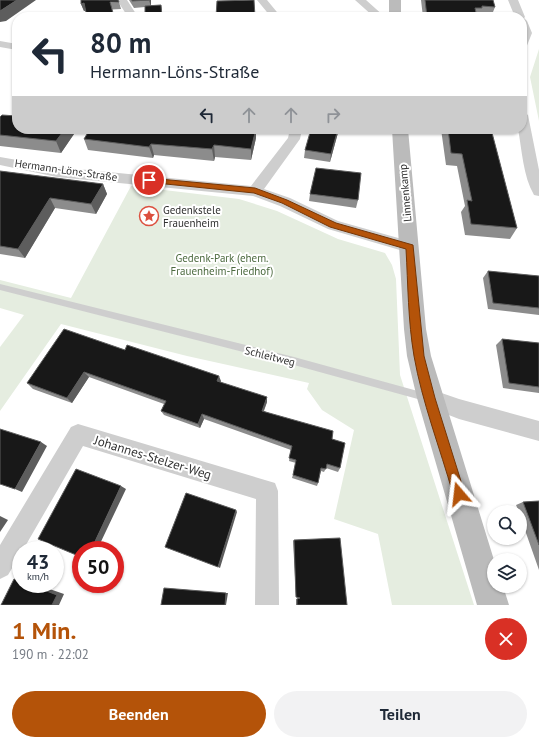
<!DOCTYPE html>
<html lang="de">
<meta charset="utf-8">
<style>
:root{--surface:#fff;--page:#f2f2f3;--text:#1f2937;--muted:#747a83;--accent:#b45309}
body{margin:0;font-family:"PT Sans",sans-serif;background:var(--page);color:var(--text);height:100vh;display:flex;flex-direction:column;font-size:15px;white-space:nowrap}
*{box-sizing:border-box;margin:0}
p{font-size:13px;color:var(--muted)}
.icon{flex:none;width:22px;height:22px;fill:none;stroke:currentColor;stroke-width:2;stroke-linecap:round;stroke-linejoin:round}
.map{position:relative;height:605px;overflow:hidden}
.side{display:flex;flex-direction:column;background:var(--surface);flex:1}
.side>*{flex:none}
.hud{position:absolute;left:12px;top:12px;width:515px;height:122px;border-radius:16px;box-shadow:0 1px 3px #0004;background:#fff;color:var(--text);overflow:hidden}
.tools{position:absolute;left:487px;top:505px;display:grid;gap:8px}
.tools a{display:grid;place-items:center;width:40px;height:40px;border-radius:50%;background:var(--surface);box-shadow:0 1px 3px #0004;font-size:20px}
.speed{position:absolute;left:12px;top:541px;display:flex;gap:8px;font-size:20px;font-weight:700;text-align:center}
.speed>*{display:grid;place-content:center;width:52px;height:52px;border-radius:50%;background:var(--surface);box-shadow:0 1px 3px #0004;line-height:1}
.speed small{font-size:10px;font-weight:400}
.speed .limit{border:6px solid #d22;background:#fff;color:#111}
.pin{position:absolute;display:grid;place-items:center;width:34px;height:34px;color:#fff;margin:-17px;border:2px solid #fff;border-radius:50%;box-shadow:0 1px 4px #0007}
.me{position:absolute;width:44px;margin:-22px;rotate:343deg;stroke-linejoin:round;filter:drop-shadow(0 0 3px #0008)}
.turn{display:flex;align-items:center;gap:14px;height:84px;padding:0 12px;font-size:18px}
.turn .icon{width:52px;height:52px;stroke-width:2.5}
.turn b{display:block;font-size:28px;line-height:34px}
.lanes{display:flex;align-items:center;height:38px;padding:0 12px;background:#0003;justify-content:center;gap:20px;direction:ltr}
.lanes .off{opacity:.35}
.round{display:grid;place-items:center;flex:none;width:42px;height:42px;border-radius:21px;background:var(--page)}
.head{display:flex;align-items:center;justify-content:space-between;height:68px;padding:0 12px}
h1{font-size:24px;font-weight:800;line-height:30px;color:var(--accent)}
.action{display:flex;gap:8px;margin-top:auto;padding:8px 12px}
.action a{flex:1;height:46px;border-radius:24px;background:var(--accent);color:#fff;font-size:16px;font-weight:800;line-height:46px;text-align:center}
.action a+a{background:var(--page);color:var(--text)}
.map>svg:first-child{display:block}
.green{fill:#e5ede0}
.lines{fill:none;stroke-linecap:round;stroke-linejoin:round}
.service{fill:#cecece;fill-rule:evenodd}
.minor{fill:#cecece;fill-rule:evenodd}
.secondary{fill:#bbb;fill-rule:evenodd}
.wall{fill:#8c8c8c}
.shaded-wall{fill:#5d5d5d}
.building{fill:#181818;stroke:#5d5d5d}
.route{fill:#b45309;stroke:#753606}
.labels{text-anchor:middle;stroke-width:4;stroke-linejoin:round;paint-order:stroke}
.street-label{font-size:11px;fill:#313131;stroke:#fff}
.poi-label{font-size:11px;fill:#313131;stroke:#fff;text-anchor:start}
.park-label{font-size:11px;fill:#4d6b40;stroke:#fff}
.near-street-label{font-size:13px;fill:#313131;stroke:#fff}
</style>
<div class="map">
<svg width="539" height="605" viewBox="0 0 539 605">
<rect width="100%" height="100%" fill="#fff"/>
<path class="green" d="M539 49V121L530 77Z
M131 186 239 199 277 211 338 239 385 253 392 265 396 279 400 375 474 605H392L378 534 334 519 354 430 322 410 307 389 309 383 187 356 61 324 0 411V347L24 315 0 308V280L71 298Z"/>
<g class="lines">
<path class="service" d="M0 284 294 357 425 393 428 394 430 397 428 400 425 401 294 365 0 290Z"/>
<path class="minor" d="M117 0H127L138 17H128Z
M257 0H267L281 17H271Z
M355 0H366L385 17H374Z
M508 0H518L525 17 524 18 527 21 532 33 526 48 522 49V17H515Z
M0 41 17 44V50L0 47Z
M522 111 528 115 539 170V196L534 195C523 176 522 150 518 129H522Z
M290 129H302L300 139 264 189 290 198 338 221 416 243 418 247 416 251 410 253 328 229 280 206 253 196 57 177 0 165V157L57 167 251 186 288 138Z
M430 389 459 399 539 421V441L459 419 423 405 420 398 423 391Z
M78 424 275 483 278 491 279 605H255L256 499 83 446 23 550H21V553L8 575 0 579V545L71 427Z"/>
<path class="secondary" d="M389 0H401V17H389Z
M392 129H408L426 329 431 356 494 560V586H503L509 605H477L417 398 407 356 404 329Z"/>
</g>
<path class="wall" d="M129 0H151V5H161L162 12 145 7 134 8Z
M421 0H493L495 7 491 17H423Z
M119 2 121 9 84 11 81 4Z
M0 117 17 129H72L74 134 61 153 0 146Z
M175 129H256V138L251 160 215 157 214 161 154 155 153 158 88 150 84 139 174 130Z
M339 129 330 162 304 158 305 150Z
M441 129H491L517 228 510 239 465 235 461 212 465 206 457 166 446 165Z
M0 171 103 184 107 194 96 214 55 208 25 258 0 254Z
M310 194 358 200 356 208 309 201Z
M488 271 539 276V315L488 309 483 278Z
M502 339 539 343V393L503 388 496 345Z
M125 350 221 381 220 382 267 402 264 411 332 439 340 468 338 472 326 468 324 472 321 471 318 483 317 486 292 478 296 463 289 461 291 450 204 419 200 428 164 415 161 411 164 404 89 377 72 403 33 389 27 383Z
M539 501V570L520 516V512H519L516 505 523 502Z
M294 540 347 605H296V599L299 598 296 596 293 541Z"/>
<path class="shaded-wall" d="M17 0H36L6 21 0 22V11Z
M149 0H151V7Z
M84 3 86 10 84 11 81 4Z
M113 13 114 17H87Z
M65 129H72L74 134 61 153 56 141Z
M256 129V138L251 160V149Z
M338 129H339L330 162 331 154Z
M151 144 154 155 153 158 149 147Z
M214 145 215 157 214 161 212 149Z
M103 184 107 194 96 214 91 204Z
M50 198 55 208 25 258 18 249Z
M84 372 89 377 72 403 67 398Z
M219 376 221 381 219 386 217 381Z
M267 397V402L262 415V411Z
M202 414 204 419 200 428 198 424Z
M41 442 47 446 22 492 15 489Z
M121 486 126 489 97 550H91Z
M236 510 237 512 220 568 218 567Z
M0 516 8 520 0 532Z
M14 579H21V581Z
M28 584H35L64 594 59 605H52Z
M226 593H228L226 605H225Z"/>
<path class="building" d="M0 0H17L0 11Z
M81 0H118L119 2H110L113 13 87 17 84 3 81 4Z
M132 0H149L132 1Z
M254 0 255 17H216L217 1Z
M425 0H493L495 7 482 6V8H475L477 17H427Z
M161 5 162 17H145V6Z
M2 115 17 116V129H65L56 141 0 135V117Z
M90 129H167L174 130 175 129H256L251 149 214 145 212 149 151 144 149 147 84 139Z
M311 129H338L331 154 305 150Z
M448 129H491L517 228 471 224 467 200 472 201 462 154 451 153Z
M316 168 361 173 358 200 310 194Z
M0 171 103 184 91 204 50 198 18 249 0 246Z
M488 271 539 276V308L493 303Z
M64 329 125 350 127 345 219 376 217 381 267 397 262 411 333 431 332 439 345 443 340 468 327 464 326 469 321 468 318 483 293 475 296 460 289 458 292 446 202 414 198 424 161 411 166 401 84 372 67 398 27 383Z
M502 339 539 343V387L509 383Z
M0 429 41 442 15 489 0 484Z
M76 469 121 486 91 550H81V557L38 539Z
M186 493 236 510 218 567 165 547Z
M539 501V545L523 502Z
M340 538 347 605H297V599L300 598 296 597 294 540Z
M14 579 21 581V584H28L57 595 52 605H1Z
M164 588 226 593 225 605H161Z"/>
<path class="route" d="M149 178 255 188 287 200 336 223 413 245 424 356 435 398 465 494 463 498 459 500 455 498 453 494C440 448 422 402 414 356 408 321 408 284 406 249L330 227 282 203 254 193 146 182 145 180Z"/>
<defs>
<symbol id="sight-ring" viewBox="-11 -11 22 22"><circle r="9.5" fill="#fff" stroke="#dc503f" stroke-width="1.5"/><path d="M0-6L1.8-2.2L6-1.7L2.9 1.2L3.7 5.4L0 3.3L-3.7 5.4L-2.9 1.2L-6-1.7L-1.8-2.2Z" fill="#dc503f"/></symbol>
</defs>
<g fill-rule="evenodd">
<use href="#sight-ring" x="138" y="205" width="22" height="22"/>
</g>
<g class="labels">
<g class="street-label">
<text transform="translate(66 170) rotate(8)" y="4">Hermann-Löns-Straße</text>
<text transform="translate(405 193) rotate(-95)" y="4">Linnenkamp</text>
<text transform="translate(270 356) rotate(14)" y="4">Schleitweg</text>
</g>
<g class="poi-label">
<text x="163" y="214">Gedenkstele<tspan x="163" dy="13">Frauenheim</tspan></text>
</g>
<g class="park-label">
<text x="222" y="262">Gedenk-Park (ehem.<tspan x="222" dy="13">Frauenheim-Friedhof)</tspan></text>
</g>
<g class="near-street-label">
<text transform="translate(153 457) rotate(17)" y="5">Johannes-Stelzer-Weg</text>
</g>
</g>
</svg>
<div class="tools">
<a><svg class="icon" aria-label="search" viewBox="0 0 24 24"><circle cx="10" cy="10" r="6"/><path d="M15 15l6 6"/></svg></a>
<a><svg class="icon" aria-label="layers" viewBox="0 0 24 24"><path d="M12 4l9 5-9 5-9-5zM3 14l9 5 9-5"/></svg></a>
</div>
<div class="speed"><div>43<small>km/h</small></div><div class="limit">50</div></div>
<div class="pin" style="left:149px;top:180px;background:#d93025"><svg class="icon" aria-label="arrive" viewBox="0 0 24 24"><path d="M6 21V4h12l-3 4 3 4H6"/></svg></div>
<svg class="me" style="left:459px;top:494px" viewBox="-20 -20 40 40"><path d="M0-17L14 15 0 8-14 15z" fill="#b45309" stroke="#fff" stroke-width="4"/></svg>
<div class="hud">
<div class="turn"><svg class="icon" aria-label="left" viewBox="0 0 24 24"><path d="M17 20v-9H6M10 6l-5 5 5 5"/></svg><div><b>80 m</b>Hermann-Löns-Straße</div></div>
<div class="lanes"><svg class="icon" aria-label="left" viewBox="0 0 24 24"><path d="M17 20v-9H6M10 6l-5 5 5 5"/></svg><svg class="icon off" aria-label="ahead" viewBox="0 0 24 24"><path d="M12 20V5M6 11l6-6 6 6"/></svg><svg class="icon off" aria-label="ahead" viewBox="0 0 24 24"><path d="M12 20V5M6 11l6-6 6 6"/></svg><svg class="icon off" aria-label="right" viewBox="0 0 24 24"><path d="M7 20v-9h11M14 6l5 5-5 5"/></svg></div>
</div>
</div>
<section class="side">
<div class="head"><div><h1>1 Min.</h1><p>190 m · 22:02</p></div><a class="round" style="background:#d93025;color:#fff"><svg class="icon" aria-label="close" viewBox="0 0 24 24"><path d="M6 6l12 12M18 6L6 18"/></svg></a></div>
<div class="action"><a>Beenden</a><a>Teilen</a></div>
</section>
